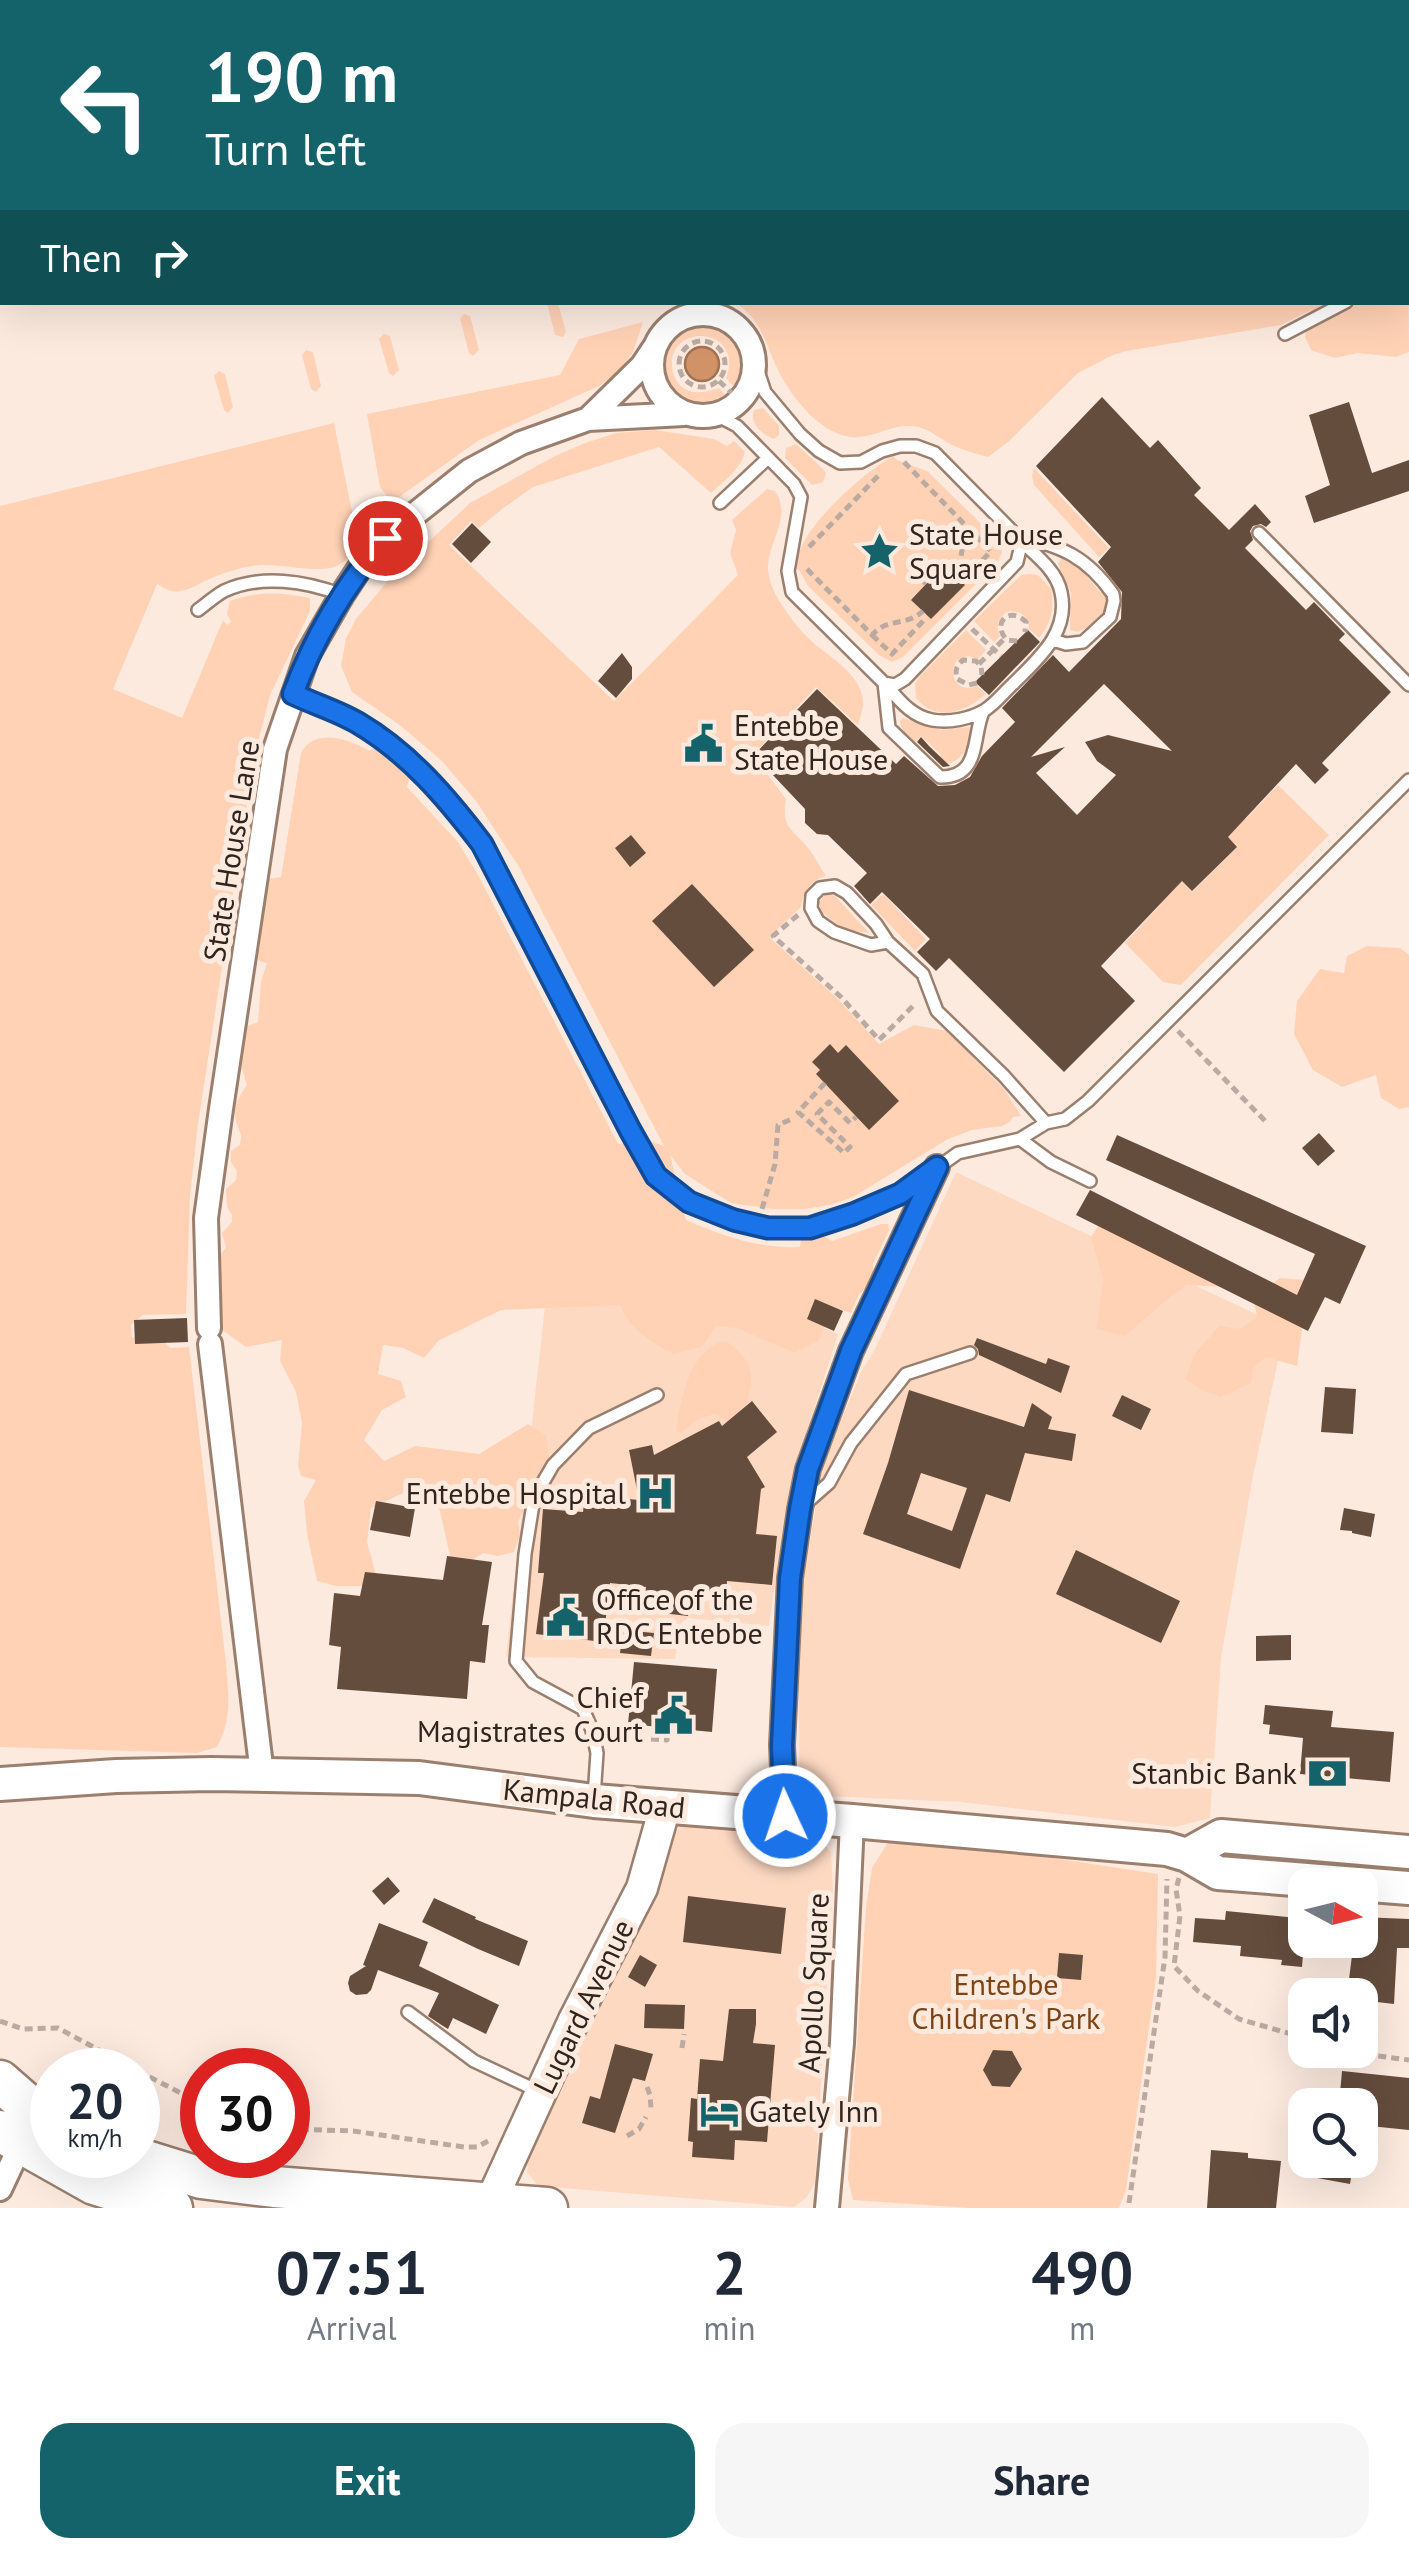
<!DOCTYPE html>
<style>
:root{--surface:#fff;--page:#f6f6f7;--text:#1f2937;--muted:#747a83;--accent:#14636a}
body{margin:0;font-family:"PT Sans",sans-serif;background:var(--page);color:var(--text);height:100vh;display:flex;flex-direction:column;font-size:38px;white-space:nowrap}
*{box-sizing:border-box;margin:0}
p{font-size:32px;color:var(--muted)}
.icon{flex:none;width:55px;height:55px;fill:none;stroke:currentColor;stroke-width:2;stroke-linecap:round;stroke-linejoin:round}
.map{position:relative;height:2208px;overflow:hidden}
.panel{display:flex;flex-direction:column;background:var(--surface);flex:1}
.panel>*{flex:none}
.top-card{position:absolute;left:0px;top:0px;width:1410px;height:305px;box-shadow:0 10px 40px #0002;background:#14636a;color:#fff;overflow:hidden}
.needle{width:65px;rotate:97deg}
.controls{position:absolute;left:1288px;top:1868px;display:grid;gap:20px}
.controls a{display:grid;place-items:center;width:90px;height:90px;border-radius:20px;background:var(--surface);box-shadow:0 10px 40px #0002;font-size:50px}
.speed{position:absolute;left:30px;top:2048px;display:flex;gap:20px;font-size:50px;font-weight:700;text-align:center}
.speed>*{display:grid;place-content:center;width:130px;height:130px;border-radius:50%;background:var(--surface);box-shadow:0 10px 40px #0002;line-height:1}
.speed small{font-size:25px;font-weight:400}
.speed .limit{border:15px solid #d22;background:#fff;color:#111}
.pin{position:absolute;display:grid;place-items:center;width:85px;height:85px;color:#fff;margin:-42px;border:5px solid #fff;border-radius:50%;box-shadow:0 2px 10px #0007}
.me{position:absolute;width:110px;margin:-55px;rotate:357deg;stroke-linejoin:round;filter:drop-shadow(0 0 8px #0008)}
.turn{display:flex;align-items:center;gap:35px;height:210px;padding:0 40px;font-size:45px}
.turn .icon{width:130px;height:130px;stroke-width:2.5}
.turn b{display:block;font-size:70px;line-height:85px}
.then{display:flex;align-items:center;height:95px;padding:0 40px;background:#0003;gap:20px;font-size:38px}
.eta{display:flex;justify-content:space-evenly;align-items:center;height:170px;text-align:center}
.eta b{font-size:60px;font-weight:700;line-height:70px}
.button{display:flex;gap:20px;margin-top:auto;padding:20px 40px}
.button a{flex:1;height:115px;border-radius:30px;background:var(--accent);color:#fff;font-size:40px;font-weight:700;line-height:115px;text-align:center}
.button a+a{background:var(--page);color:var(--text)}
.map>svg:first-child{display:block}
.built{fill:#fed9c2}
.green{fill:#ffd2b6}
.water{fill:#d19268;stroke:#a07152;stroke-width:2.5}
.building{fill:#654d3d;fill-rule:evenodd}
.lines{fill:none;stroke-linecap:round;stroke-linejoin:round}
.service-casing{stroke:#9a7f6e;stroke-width:16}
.minor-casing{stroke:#9a7f6e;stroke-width:28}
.tertiary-casing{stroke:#9a7f6e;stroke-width:35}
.secondary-casing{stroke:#9a7f6e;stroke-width:38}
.trunk-casing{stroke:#9a7f6e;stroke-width:45}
.path{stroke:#baaaa1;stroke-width:5;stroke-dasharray:8 5;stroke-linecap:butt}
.service{stroke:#fff;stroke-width:11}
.minor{stroke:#fff;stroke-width:22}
.tertiary{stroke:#fff;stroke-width:30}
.secondary{stroke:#fff;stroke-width:32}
.trunk{stroke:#fff;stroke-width:40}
.route-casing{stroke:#114b97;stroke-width:25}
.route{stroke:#1a73e8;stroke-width:18}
.labels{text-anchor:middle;stroke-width:10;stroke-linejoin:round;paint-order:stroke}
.poi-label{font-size:30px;fill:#2f241e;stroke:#fceadf;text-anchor:start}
.street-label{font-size:30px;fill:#2f241e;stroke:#fceadf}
.park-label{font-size:30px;fill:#7f4314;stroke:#fceadf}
</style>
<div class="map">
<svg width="1409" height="2208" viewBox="0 0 1409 2208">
<rect width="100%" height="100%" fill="#fceadf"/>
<path class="built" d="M956 1172 1285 1328 1253 1476 1221 1658 1210 1818 1175 1827 961 1802 800 1795 798 1653 803 1583 821 1476 830 1447 862 1370 875 1349Z
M658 1304 817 1325 838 1334 793 1475 785 1512 769 1626 688 1618 681 1623 675 1659 506 1657 545 1306Z
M696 1820 808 1831 818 1838 831 1852 833 1888 815 2183 807 2197 794 2207 538 2186 527 2172 528 2160 670 1837 681 1826Z"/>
<path class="green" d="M455 0H1369L1361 2H451Z
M1408 176 1409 352 1396 357 1357 353 1335 358 1311 350 1305 337 1311 310 1281 325 1126 351 1113 355 1078 373 1008 442 988 457C976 454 963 450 952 445 940 439 931 430 918 427 899 423 884 432 866 436 833 444 803 411 787 386 767 357 767 323 736 303L1408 302Z
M547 303H558L566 332 563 337 555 335Z
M464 314 470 316 479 350 473 356 469 353 460 319Z
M643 322 633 352 619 372 599 386 479 440 399 497 387 496 380 487 367 414 560 375 579 339Z
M700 326C740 332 747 353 736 389L726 378C745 329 672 321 672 364 672 372 675 381 681 386 692 396 707 392 719 388L727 397C673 426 628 348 700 326Z
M384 334 390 336 399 370 393 376 389 373 379 339Z
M306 350 313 352 321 386 316 392 311 389 302 355Z
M219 371 225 374 233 407 228 413 224 410 214 376Z
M763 408 779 426V435L774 439C762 435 749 423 754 410Z
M334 423 357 536C355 548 349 561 336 566 318 575 276 561 252 566 239 568 226 572 214 577 200 582 187 594 171 591 166 590 161 586 157 584L113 689 182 718 223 620 227 625 231 622 227 614 230 601C256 591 282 592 310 598V611L270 695 254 758 198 1124 190 1196 186 1314 143 1315 131 1325 132 1337 143 1341 163 1340 170 1348 189 1347 226 1663C228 1695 233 1717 217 1747L197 1753 0 1747V506Z
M655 430 714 439 727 446 734 441 745 452C740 470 724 481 711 493L659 447 533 487 502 509 479 528 471 521 449 545 614 701 738 575 730 553 736 530 732 520 767 489 775 491C792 516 770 539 768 565 768 579 773 591 780 602 788 615 798 628 809 639 826 655 856 670 862 695 865 705 861 715 858 725L816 687 753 755 786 799C781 829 792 828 808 848 815 856 820 867 826 876 810 880 803 893 801 907L769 937 838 999 879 1044 914 1025 947 1031 1004 1089 1021 1116 1013 1117 1010 1122 1002 1126 972 1130 948 1139 853 1197 830 1205 805 1209H773L731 1203 685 1174 670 1155 686 1220C723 1236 758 1249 800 1247L802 1235 817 1232 832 1241 881 1224H888L889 1230 873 1264V1279L858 1296 851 1313 840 1309 831 1312 819 1340 795 1353 737 1328 716 1326 702 1347 673 1354C651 1342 628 1328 620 1305L501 1310 438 1341 424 1358 403 1348 383 1345 378 1374 401 1381 406 1397 382 1410 364 1440 384 1461 415 1446 479 1454 528 1424 546 1435 550 1462 528 1500 518 1522 520 1536 514 1552 498 1556 483 1553 465 1565 451 1560 436 1494 408 1491 371 1508 367 1542 376 1575 375 1586H336L317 1581 307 1533 304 1501 316 1480 301 1476 298 1466 302 1423 296 1392 280 1361 282 1340 246 1347 205 1318 209 1267 226 1248 222 1233 232 1222V1215L227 1207 226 1189 236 1180 237 1171 231 1162V1151L240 1145C242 1129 242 1141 238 1127 231 1109 237 1099 247 1085L235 1046 243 1028 258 1022 261 982 267 963 259 961 251 949 267 879 281 877 301 753C314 727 350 739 369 751L377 747 392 750 408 761 410 777 407 787 457 841 478 875 618 1144 650 1141 664 1146 519 867 476 801 442 761 401 726 352 692 341 666 346 638 356 619 391 577 470 503 555 456 585 443 616 433Z
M796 444 823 469 826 473 823 482 812 485 785 458 786 448Z
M893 456 897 460 927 471 999 541 1002 552 998 562 903 657 892 662 879 655 808 586 799 570 794 568C797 558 800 548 806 538 823 510 865 472 893 456Z
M1034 468 1109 548 1099 557 1034 485 1032 476Z
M1062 557 1087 571 1085 574 1100 592 1104 589C1111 612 1099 623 1078 632L1070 630 1071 593 1058 564Z
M1029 574 1038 575 1051 589C1054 608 1052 623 1039 638L1029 629C1029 615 1019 610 1007 612 998 618 995 627 1000 636L994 642 974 621 1021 575Z
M966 630 986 650 978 659 968 656 957 660C947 676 958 694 977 686L986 694C965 712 937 723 916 698L915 684 920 676Z
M903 718 940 730 969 727 972 733C970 750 959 762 942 766L936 762 941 755 921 736 913 744C907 736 901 730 900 721Z
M1199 776 1246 819 1278 785 1329 835 1181 985 1163 982 1125 943 1161 904 1117 859 1139 836 1192 892 1237 847 1183 791Z
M829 894 835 896 869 933 846 930 822 913 819 903 823 897Z
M883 894 926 939 915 951 871 905Z
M1367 946 1400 948 1409 955V1107L1399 1109 1381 1098 1376 1075 1342 1087 1313 1070 1294 1034 1297 1001 1320 969 1344 973 1347 956Z
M1107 1213 1227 1287 1187 1285 1165 1301 1125 1336 1096 1329 1103 1280 1091 1237Z
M1280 1278 1304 1280 1305 1307 1297 1366 1266 1357 1254 1366 1251 1383 1221 1397 1204 1391 1185 1379 1195 1353 1219 1326 1241 1329 1257 1316 1253 1297Z
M726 1341C737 1349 749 1359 751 1373 753 1391 742 1420 733 1436L727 1421 715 1414 698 1419 681 1433 676 1431C681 1400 689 1347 726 1341Z
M902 1837 921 1838 1158 1874 1156 1978 1126 2190 1119 2208H969L853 2200 848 2179 866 1907 872 1868 887 1844Z"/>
<path class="water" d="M685 364a17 17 0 1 1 34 0a17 17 0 1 1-34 0Z"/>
<path class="building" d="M1102 397 1150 448 1158 440 1201 488 1194 495 1229 530 1255 504 1271 522 1266 527 1261 524 1253 526 1250 531 1253 540 1245 548 1306 610 1314 602 1345 634 1339 640 1391 692 1322 763 1329 770 1315 784 1296 764 1228 837 1237 847 1192 891 1182 881 1101 966 1135 1001 1064 1072 949 958 936 971 917 952 930 939 882 892 870 904 854 886 867 873 828 835 817 834 805 823V809L754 755 817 689 896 764 904 756 938 786 955 785 970 777 982 756 1015 722 1002 708 1053 655 1069 672 1121 619 1122 592 1098 562 1111 547 1036 466ZM1104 684 1172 751 1108 735 1085 742 1097 761 1116 775 1077 815 1036 773 1065 747 1031 757Z
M1349 402 1372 473 1409 460V491L1314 523 1305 496 1330 485 1309 415Z
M472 523 491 542 471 563 452 544Z
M944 565 965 585 931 619 911 600Z
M1028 630 1040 642 989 695 975 682Z
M622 653 632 667V679L616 698 598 681Z
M921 737 929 746 950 766 943 767 917 742Z
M631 835 646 853 630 867 615 848Z
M692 884 754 950 714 987 652 921Z
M830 1044 838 1053 846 1045 899 1101 869 1130 816 1074 820 1070 812 1062Z
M1319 1133 1335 1151 1318 1166 1302 1148Z
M1117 1135 1366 1246 1340 1304 1325 1297 1308 1331 1076 1215 1090 1190 1297 1295 1315 1254 1106 1160Z
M815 1299 843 1311 834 1331 807 1319Z
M187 1318 188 1342 135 1344 134 1320Z
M977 1338 1046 1364 1048 1358 1070 1366 1061 1393 979 1355 978 1349 974 1345Z
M1325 1387 1356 1389 1353 1434 1321 1432Z
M909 1390 1024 1427 1032 1403 1052 1417 1048 1429 1076 1434 1072 1461 1025 1453 1010 1502 986 1494 960 1569 863 1534 888 1463ZM921 1473 967 1488 952 1531 907 1514Z
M1122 1395 1151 1409 1141 1430 1112 1416Z
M752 1401 777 1432 747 1457 765 1487 761 1489 756 1534 777 1536 772 1585 727 1581 726 1595 691 1592 688 1616 644 1611 646 1587 610 1583 603 1642 536 1634 544 1573H538L543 1509 583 1512 585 1495 639 1500 629 1450 652 1445 654 1455 719 1421 722 1426Z
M376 1501 415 1508 410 1537 370 1530Z
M1344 1508 1375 1514 1371 1537 1352 1533V1531L1340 1530Z
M1076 1550 1180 1601 1161 1643 1056 1594Z
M447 1556 492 1562 482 1625H489L485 1663 470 1661 467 1699 337 1689 341 1647 329 1645 334 1593 360 1596 365 1572 443 1580Z
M623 1630 654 1633 651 1656 620 1653Z
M1291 1635V1660L1256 1661V1636Z
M634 1662 717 1669 712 1732 628 1724Z
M1265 1705 1333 1711 1331 1727 1394 1732 1390 1782 1300 1774 1303 1738 1269 1734 1270 1725 1263 1724Z
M388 1877 400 1891 384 1905 372 1891Z
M688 1896 786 1908 781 1954 683 1942Z
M434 1898 476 1917 475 1919 528 1941 519 1966 478 1949 422 1922Z
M1226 1911 1297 1918 1296 1928 1305 1929 1302 1967 1281 1965 1282 1960 1240 1956 1241 1946 1193 1942 1195 1918 1225 1920Z
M1360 1917 1409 1919V1948H1397L1394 2004 1360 2000V1995H1347L1354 1940H1360Z
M379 1923 428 1942 419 1966 499 2005 486 2034 453 2018 448 2029 443 2026 428 2016 439 1993 378 1970 371 1990 367 1994 356 1995 350 1991 348 1983 350 1976 366 1966 363 1965Z
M1059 1953 1083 1955 1081 1980 1057 1978Z
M640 1955 657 1965 645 1987 628 1977Z
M645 2004 685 2005 684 2029 644 2028Z
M729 2009H756V2024L753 2043 775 2045 767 2142 735 2140 734 2160 692 2157 693 2142 688 2141 691 2098 697 2099 700 2059 723 2061Z
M615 2044 653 2054 645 2081 633 2078 615 2133 582 2123 590 2096 600 2099Z
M993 2050 1012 2051 1022 2069 1010 2087 992 2086 983 2070Z
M1342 2071 1409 2078V2130L1360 2125V2105H1339Z
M1211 2150 1248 2153V2158L1281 2161 1276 2208H1207Z
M1320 2160H1354L1350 2184 1317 2178Z"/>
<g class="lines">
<defs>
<path id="service" d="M135 2 137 0
M1408 271 1409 270
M1285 334 1346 302
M716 415 737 426 794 484 801 497 788 571 792 592 884 683 895 685 905 679 1017 562 1020 549 1015 534 935 453 916 446H900L882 451 861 462 840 463 819 451 800 434 765 392 754 359
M720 503 768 458
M1259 533 1409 685
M1019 536C1062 547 1086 556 1113 594L1114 601 1110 617 1083 642 1066 644 1053 640
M198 610C206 604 215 596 224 591 261 574 306 581 342 595
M884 683C898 698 910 716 932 720 949 723 970 719 985 710 996 703 1004 692 1013 684 1039 658 1070 632 1061 592 1056 569 1034 554 1018 538
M884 683 889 728 940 777C981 778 972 737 983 712
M293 695C314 704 338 711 358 723 409 753 447 798 482 844L630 1129 656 1176 689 1202 734 1221 758 1226 810 1227 853 1214 900 1194 958 1153 1020 1139 1046 1123 1065 1119 1088 1101 1409 780
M888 942 871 945 834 932 818 921 811 908 812 896 820 888 835 886 847 893 876 924 888 942 923 974 937 1011 1004 1076 1046 1123
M1020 1139 1051 1162 1090 1181
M803 1506 829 1483 851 1443 906 1374 970 1353
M594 1797 597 1753 592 1730 583 1709 533 1682 516 1661 525 1554 534 1498 553 1465 589 1428 657 1395
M408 2012 474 2061 540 2092"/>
<path id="minor" d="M652 365a51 51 0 1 1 102 0a51 51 0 1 1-102 0Z
M588 419 684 414
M209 1328 206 1218 221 1109 275 749 307 656 342 595 359 569 385 538 469 471 521 443 588 419 642 366 654 348
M210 1344 262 1774
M785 1816 782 1745 790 1578 800 1509 808 1469 851 1351 937 1167
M0 2189 21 2144
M827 2208 842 2043 852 1821"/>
<path id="tertiary" d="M421 2 425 0
M0 186H2
M488 2208 574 2020 642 1888 665 1807"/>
<path id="secondary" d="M0 1784 116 1776 211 1774 419 1778 594 1801 852 1821 1167 1849 1187 1855 1218 1873 1409 1888
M1187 1855 1221 1836 1409 1852"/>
<path id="trunk" d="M0 2081 24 2102 52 2119
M0 2131 94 2184 172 2208
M127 2155 201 2178 274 2187 547 2208"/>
</defs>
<use href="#service" class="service-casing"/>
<use href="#minor" class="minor-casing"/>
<use href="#tertiary" class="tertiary-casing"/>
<use href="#secondary" class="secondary-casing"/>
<use href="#trunk" class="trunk-casing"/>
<path class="path" d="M679 364a23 23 0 1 1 46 0a23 23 0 1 1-46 0Z
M719 381 740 401
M904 462 972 532 964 540 957 577
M809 547 881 473
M807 569 872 635C888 617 906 627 923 611
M921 578 926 584
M965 579 991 551 972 532
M972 629 1001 656
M872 635 892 654 926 618
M1017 641 1007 640C991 624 1009 605 1026 622L1025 632
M979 664 1005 638
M977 683 969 685 957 679C955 670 956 666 963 660L976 661 981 666 982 675
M798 915 773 936 841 997 879 1040 916 1003
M1178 1031 1267 1123
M825 1083 798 1112 844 1153 850 1147 817 1114 829 1102 850 1123 856 1117
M762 1209 775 1164 778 1125 792 1119
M651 1739 667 1740V1738
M1179 1878 1176 1889 1180 1916 1174 1966 1198 1991 1239 2019 1305 2038
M0 2021 23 2029 58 2028 136 2070
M682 2048 684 2034
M1353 2050 1378 2056 1409 2060
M138 2071 202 2104
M647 2087 650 2095 651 2108
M288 2129 353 2131 464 2147H477L488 2141
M627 2136 639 2129 646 2117
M1129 2203 1165 1957 1167 1879"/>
<use href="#service" class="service"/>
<use href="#minor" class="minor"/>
<use href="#tertiary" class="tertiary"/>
<use href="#secondary" class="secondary"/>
<use href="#trunk" class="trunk"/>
</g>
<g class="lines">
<defs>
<path id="route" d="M385 538C344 586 315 635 293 694 314 704 338 711 358 723 409 753 447 798 482 844L630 1130 656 1176 689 1202 734 1220 768 1228H810L853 1214 900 1194 937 1167 851 1351 808 1469 800 1509 790 1578 782 1746 785 1816"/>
</defs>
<use href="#route" class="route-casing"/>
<use href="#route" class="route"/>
</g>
<defs>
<symbol id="sight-bare" viewBox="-9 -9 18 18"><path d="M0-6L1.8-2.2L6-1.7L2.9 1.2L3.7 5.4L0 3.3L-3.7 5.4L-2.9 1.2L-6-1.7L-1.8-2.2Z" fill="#14636a" stroke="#fceadf" stroke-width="2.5" paint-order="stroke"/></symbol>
<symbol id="civic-bare" viewBox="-9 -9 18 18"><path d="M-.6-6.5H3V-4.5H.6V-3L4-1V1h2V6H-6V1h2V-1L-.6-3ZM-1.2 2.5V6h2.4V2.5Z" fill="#14636a" stroke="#fceadf" stroke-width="2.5" paint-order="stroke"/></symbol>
<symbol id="hospital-bare" viewBox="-9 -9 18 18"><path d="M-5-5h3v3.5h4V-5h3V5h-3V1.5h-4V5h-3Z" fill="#14636a" stroke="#fceadf" stroke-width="2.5" paint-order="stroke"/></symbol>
<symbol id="bank-bare" viewBox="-9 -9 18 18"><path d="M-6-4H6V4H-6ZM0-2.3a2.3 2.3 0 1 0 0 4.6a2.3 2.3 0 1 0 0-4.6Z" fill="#14636a" stroke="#fceadf" stroke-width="2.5" paint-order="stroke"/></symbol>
<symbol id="hotel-bare" viewBox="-9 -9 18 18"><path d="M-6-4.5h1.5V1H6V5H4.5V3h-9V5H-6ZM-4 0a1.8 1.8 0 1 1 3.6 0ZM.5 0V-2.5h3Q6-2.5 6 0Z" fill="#14636a" stroke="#fceadf" stroke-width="2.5" paint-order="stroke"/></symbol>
</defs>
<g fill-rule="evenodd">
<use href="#sight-bare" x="852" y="524" width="55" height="55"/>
<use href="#civic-bare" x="676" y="716" width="55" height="55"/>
<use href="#hospital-bare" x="628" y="1466" width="55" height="55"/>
<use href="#civic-bare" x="538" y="1590" width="55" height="55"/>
<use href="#civic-bare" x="646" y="1688" width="55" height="55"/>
<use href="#bank-bare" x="1300" y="1746" width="55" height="55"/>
<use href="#hotel-bare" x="692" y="2084" width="55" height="55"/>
</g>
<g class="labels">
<g class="poi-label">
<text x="909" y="545">State House<tspan x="909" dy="34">Square</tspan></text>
<text x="734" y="736">Entebbe<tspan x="734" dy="34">State House</tspan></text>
<text x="626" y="1504" text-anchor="end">Entebbe Hospital</text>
<text x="596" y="1610">Office of the<tspan x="596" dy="34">RDC Entebbe</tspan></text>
<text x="643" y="1708" text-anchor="end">Chief<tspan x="643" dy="34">Magistrates Court</tspan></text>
<text x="1297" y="1784" text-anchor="end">Stanbic Bank</text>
<text x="749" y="2122">Gately Inn</text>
</g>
<g class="street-label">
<text transform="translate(232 851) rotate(-81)" y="10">State House Lane</text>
<text transform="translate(594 1799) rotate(6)" y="10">Kampala Road</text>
<text transform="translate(814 1983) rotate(-87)" y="10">Apollo Square</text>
<text transform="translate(584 2007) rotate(-64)" y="10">Lugard Avenue</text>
</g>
<g class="park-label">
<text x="1006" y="1995">Entebbe<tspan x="1006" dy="34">Children's Park</tspan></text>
</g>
</g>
</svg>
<div class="controls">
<a><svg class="needle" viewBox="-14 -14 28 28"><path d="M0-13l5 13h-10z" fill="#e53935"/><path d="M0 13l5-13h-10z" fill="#747a83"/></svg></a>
<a><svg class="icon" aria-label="sound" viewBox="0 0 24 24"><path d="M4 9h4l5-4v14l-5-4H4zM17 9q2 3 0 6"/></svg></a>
<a><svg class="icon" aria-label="search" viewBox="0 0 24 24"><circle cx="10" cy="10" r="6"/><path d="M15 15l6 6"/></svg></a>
</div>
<div class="speed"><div>20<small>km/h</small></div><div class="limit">30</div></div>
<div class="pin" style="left:385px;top:538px;background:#d93025"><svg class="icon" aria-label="arrive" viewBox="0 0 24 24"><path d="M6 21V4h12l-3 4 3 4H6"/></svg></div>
<svg class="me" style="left:785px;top:1816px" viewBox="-20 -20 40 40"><circle r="17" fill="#1a73e8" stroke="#fff" stroke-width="3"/><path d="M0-11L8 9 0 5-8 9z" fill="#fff"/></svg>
<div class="top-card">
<div class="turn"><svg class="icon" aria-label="left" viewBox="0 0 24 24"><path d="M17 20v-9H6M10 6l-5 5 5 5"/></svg><div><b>190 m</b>Turn left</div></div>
<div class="then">Then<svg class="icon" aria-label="right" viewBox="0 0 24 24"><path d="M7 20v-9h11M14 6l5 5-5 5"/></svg></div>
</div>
</div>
<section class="panel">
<div class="eta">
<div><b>07:51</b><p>Arrival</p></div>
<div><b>2</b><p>min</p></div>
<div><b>490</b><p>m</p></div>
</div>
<div class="button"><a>Exit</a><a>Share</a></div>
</section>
